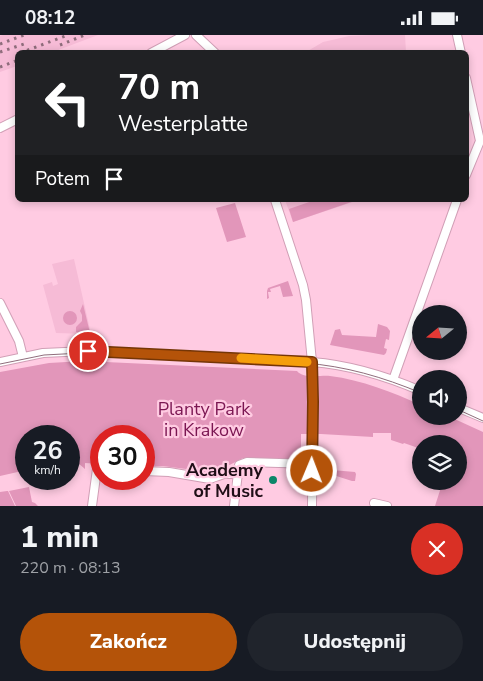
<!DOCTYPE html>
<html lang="pl">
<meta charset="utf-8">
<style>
:root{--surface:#171b24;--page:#20242c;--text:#f1f3f6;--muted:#9ea1a6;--accent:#b45309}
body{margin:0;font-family:"Nunito Sans",sans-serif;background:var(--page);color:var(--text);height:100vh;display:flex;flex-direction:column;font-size:19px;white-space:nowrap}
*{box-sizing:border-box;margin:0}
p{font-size:16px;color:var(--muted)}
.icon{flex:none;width:28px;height:28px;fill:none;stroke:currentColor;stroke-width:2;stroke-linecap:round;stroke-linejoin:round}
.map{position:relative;height:471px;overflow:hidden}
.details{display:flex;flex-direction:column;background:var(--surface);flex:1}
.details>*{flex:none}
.top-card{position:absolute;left:15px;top:15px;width:454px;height:152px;border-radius:8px;box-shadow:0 2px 8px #0003;background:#202124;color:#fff;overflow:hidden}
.needle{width:32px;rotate:252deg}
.buttons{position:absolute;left:412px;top:270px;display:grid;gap:10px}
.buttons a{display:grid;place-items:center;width:55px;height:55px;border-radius:50%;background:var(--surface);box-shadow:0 2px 8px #0003;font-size:25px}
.speed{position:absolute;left:15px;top:390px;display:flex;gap:10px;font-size:25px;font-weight:700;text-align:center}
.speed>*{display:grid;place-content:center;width:65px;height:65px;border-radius:50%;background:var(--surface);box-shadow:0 2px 8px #0003;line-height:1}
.speed small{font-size:12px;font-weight:400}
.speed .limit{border:8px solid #d22;background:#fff;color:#111}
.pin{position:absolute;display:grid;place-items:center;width:42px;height:42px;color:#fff;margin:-21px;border:2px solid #fff;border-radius:50%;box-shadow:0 1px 5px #0007}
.me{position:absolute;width:55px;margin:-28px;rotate:1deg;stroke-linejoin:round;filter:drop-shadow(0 0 4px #0008)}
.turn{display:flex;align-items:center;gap:18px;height:105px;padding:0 20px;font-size:22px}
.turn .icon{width:65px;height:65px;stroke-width:2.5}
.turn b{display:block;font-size:35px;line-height:42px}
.then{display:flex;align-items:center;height:48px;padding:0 20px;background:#0003;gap:10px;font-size:19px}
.round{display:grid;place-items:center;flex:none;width:52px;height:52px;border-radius:26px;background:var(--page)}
.summary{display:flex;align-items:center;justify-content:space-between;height:85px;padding:0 20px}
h1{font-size:30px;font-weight:800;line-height:38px}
.button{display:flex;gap:10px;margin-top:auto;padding:10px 20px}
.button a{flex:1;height:58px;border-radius:30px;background:var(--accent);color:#fff;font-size:20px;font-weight:800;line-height:58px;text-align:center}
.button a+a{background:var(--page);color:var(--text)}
.status{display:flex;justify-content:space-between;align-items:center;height:35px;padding:0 25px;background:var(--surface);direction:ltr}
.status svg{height:14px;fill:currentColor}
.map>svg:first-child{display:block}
.built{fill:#f6bbd6}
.green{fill:#e296ba}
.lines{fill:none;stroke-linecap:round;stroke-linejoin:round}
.street-casing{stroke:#d19fb6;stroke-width:10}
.street{stroke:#fff;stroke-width:8}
.tram{stroke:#8f6d7c;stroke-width:1}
.rail{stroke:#8f6d7c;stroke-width:3;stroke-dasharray:2.5 5;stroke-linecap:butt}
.route-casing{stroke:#753606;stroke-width:12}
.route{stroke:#b45309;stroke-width:9}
.slow{stroke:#f59e0b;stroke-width:9}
.poi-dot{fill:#0b8769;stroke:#ffcbe2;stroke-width:2}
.labels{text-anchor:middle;stroke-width:4.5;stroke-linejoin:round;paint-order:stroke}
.park-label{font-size:18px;fill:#7b1652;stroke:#ffcbe2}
.poi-label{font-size:18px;font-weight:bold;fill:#1f0e16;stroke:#ffcbe2;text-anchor:end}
</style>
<div class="status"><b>08:12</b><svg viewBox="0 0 49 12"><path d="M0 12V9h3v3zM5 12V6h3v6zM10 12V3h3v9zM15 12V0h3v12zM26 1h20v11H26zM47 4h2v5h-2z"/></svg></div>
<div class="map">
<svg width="483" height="471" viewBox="0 0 483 471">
<rect width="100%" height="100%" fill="#ffcbe2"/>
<path class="built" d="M3 0H98L53 17 18 18 17 31 0 37V1Z
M372 0H405L406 17H306L323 7 332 5 349 1Z
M285 165H359L293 187Z
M74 224 91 299 56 298 43 250 52 247 53 251 58 249 52 229Z"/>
<path class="green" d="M315 165H357L293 187 289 174Z
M235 168 246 202 227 207 216 173Z
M288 246 293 261 283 262 280 251 270 254 271 257H268L269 263 267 264V256L268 253Z
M83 269 90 298 76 297V292L82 286V280L80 276Z
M63 283a7 7 0 1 1 14 0a7 7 0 1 1-14 0Z
M378 289 387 292 390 296 389 305 386 304 384 313 387 314 386 318 384 320 330 310 335 295 340 294 342 300 376 302Z
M84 326 297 336C303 344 321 340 330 341 362 345 392 357 421 370V381H448L483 397V471H435L443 446H459V409H421V414L404 408 403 409 391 405V398H373V402L321 399H301V425L243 423 218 436 211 439 186 434 163 431H144V401H101V429L85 428V434L78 428 69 430V401H26V428L20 429 22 436 0 441V337L49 328Z
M332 435 355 437 356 439 355 446H352L330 439V437Z
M29 452 32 467 35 468 38 471H16L9 456Z
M7 456H8L15 471H0V457Z"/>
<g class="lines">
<defs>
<path id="street" d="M196 0 215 18
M457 0 461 18
M151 18 185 0
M466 43 480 106 466 140
M0 93 18 84
M275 165 303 250 306 265 312 327 313 367 312 471
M0 268 19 306 23 322
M0 327 43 318 87 316 312 327C350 330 386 341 421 356
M393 345 457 165
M459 373 483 383
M144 436 169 437 210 444 224 439H238
M374 468 387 471
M92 471 97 434H101
M234 471 239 430 247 427 312 429"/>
</defs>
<use href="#street" class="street-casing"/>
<use href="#street" class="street"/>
<path class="tram" d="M0 329 44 320 82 318 304 328C345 331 383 342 421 358
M459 375 483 386"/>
<path class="rail" d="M0 9 24 0
M60 10 85 0
M0 17 27 8
M20 18 68 0
M0 32 18 25"/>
</g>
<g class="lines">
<defs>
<path id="route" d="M88 316 312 327 313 367 312 436"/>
</defs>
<use href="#route" class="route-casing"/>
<use href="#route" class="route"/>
<path class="slow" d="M241 323 307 327"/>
</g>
<circle class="poi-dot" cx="273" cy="445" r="5"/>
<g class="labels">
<g class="park-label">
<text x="204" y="380">Planty Park<tspan x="204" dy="21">in Krakow</tspan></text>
</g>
<g class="poi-label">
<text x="263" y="441">Academy<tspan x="263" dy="21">of Music</tspan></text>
</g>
</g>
</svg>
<div class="buttons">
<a><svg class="needle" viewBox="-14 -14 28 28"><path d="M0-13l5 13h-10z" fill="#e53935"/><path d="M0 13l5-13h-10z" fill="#9ea1a6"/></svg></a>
<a><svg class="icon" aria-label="sound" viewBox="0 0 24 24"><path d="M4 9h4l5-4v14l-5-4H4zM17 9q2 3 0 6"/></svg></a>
<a><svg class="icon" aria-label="layers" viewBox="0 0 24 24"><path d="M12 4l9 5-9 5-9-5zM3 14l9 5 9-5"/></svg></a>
</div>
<div class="speed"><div>26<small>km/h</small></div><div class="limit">30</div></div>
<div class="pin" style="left:88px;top:316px;background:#d93025"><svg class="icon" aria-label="arrive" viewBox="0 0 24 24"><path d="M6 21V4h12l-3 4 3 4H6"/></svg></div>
<svg class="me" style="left:312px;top:436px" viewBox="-20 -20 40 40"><circle r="17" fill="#b45309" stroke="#fff" stroke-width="3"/><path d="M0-11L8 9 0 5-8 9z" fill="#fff"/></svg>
<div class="top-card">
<div class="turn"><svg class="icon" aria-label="left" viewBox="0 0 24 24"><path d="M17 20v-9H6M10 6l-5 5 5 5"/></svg><div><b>70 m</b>Westerplatte</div></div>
<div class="then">Potem<svg class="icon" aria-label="arrive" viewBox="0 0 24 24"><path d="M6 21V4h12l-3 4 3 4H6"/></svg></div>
</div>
</div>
<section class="details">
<div class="summary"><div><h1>1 min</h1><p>220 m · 08:13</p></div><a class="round" style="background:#d93025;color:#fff"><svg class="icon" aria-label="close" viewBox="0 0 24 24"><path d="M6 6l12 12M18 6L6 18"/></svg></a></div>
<div class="button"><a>Zakończ</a><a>Udostępnij</a></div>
</section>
